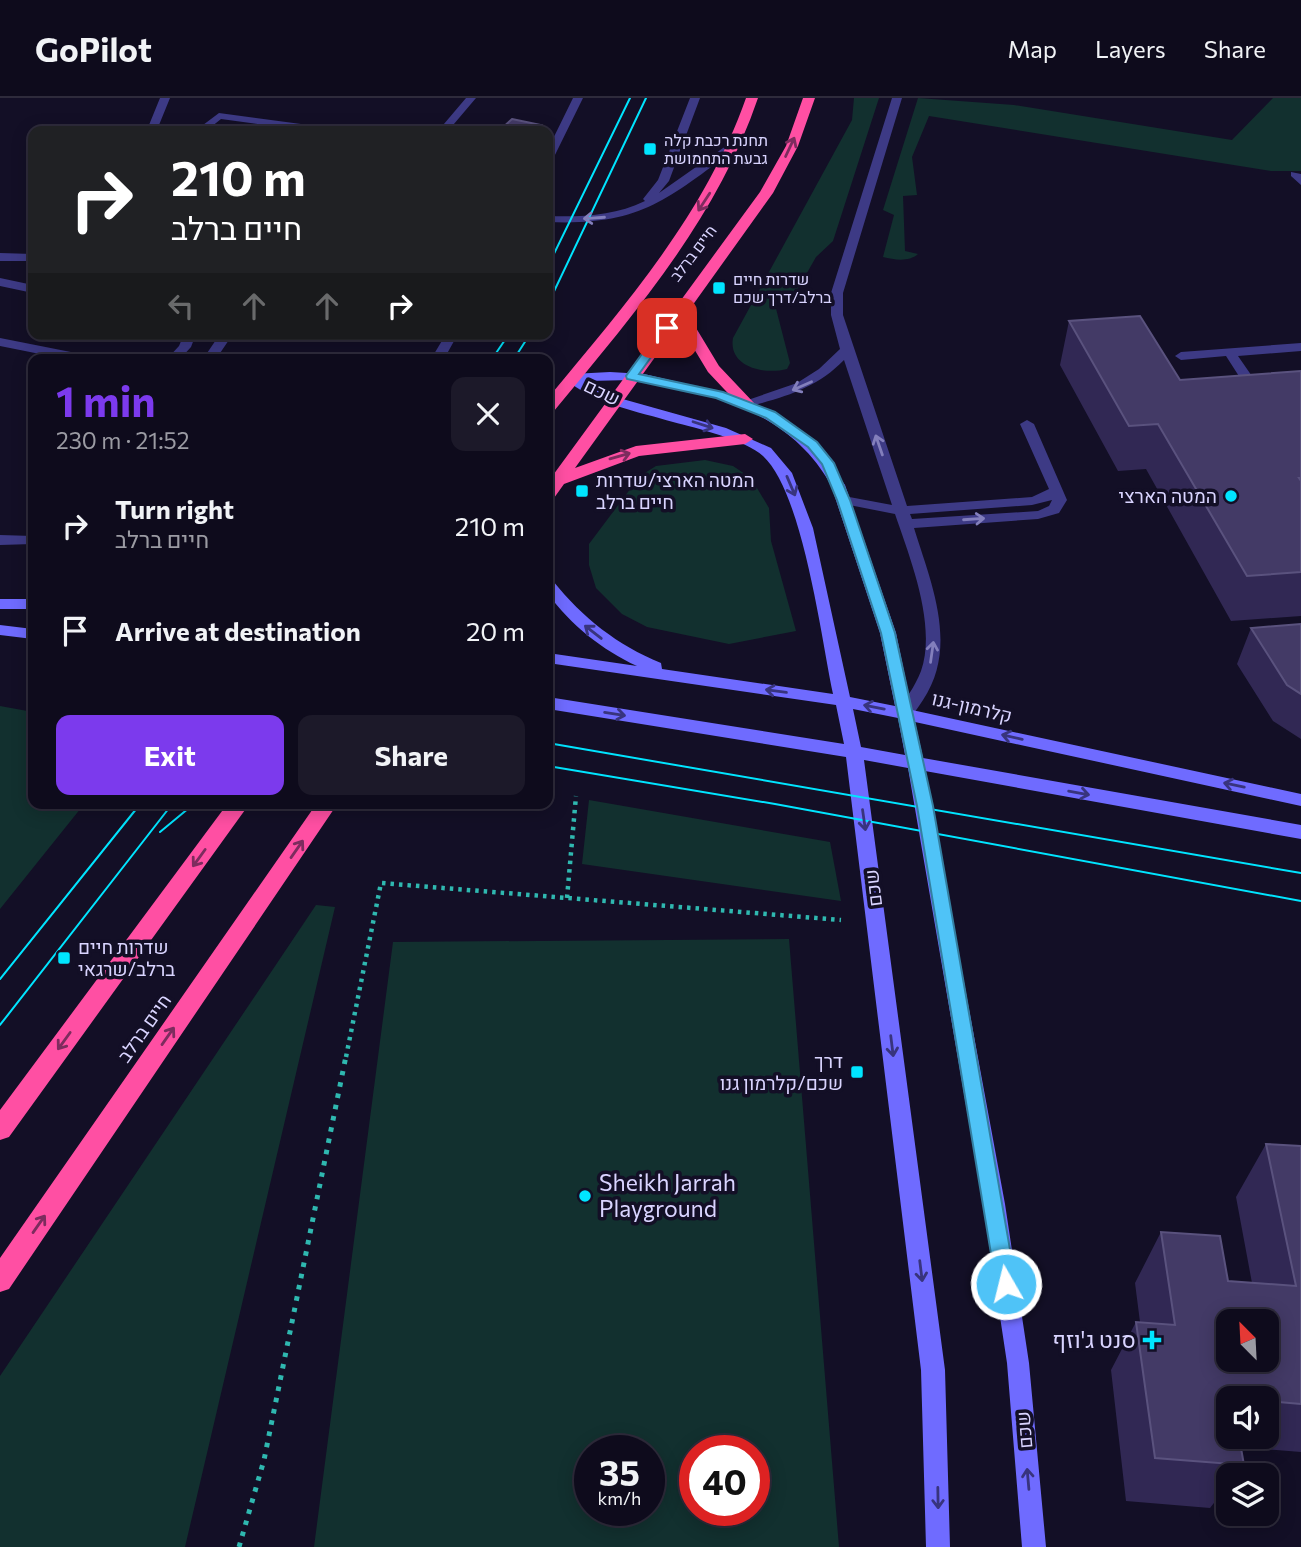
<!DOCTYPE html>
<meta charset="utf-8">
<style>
:root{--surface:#0e0b1c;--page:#1c1929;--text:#f1f3f6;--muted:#9b9ba3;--line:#2e2b3b;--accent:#7c3aed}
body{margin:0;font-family:Commissioner,Heebo,sans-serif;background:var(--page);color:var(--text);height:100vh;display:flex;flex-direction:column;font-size:26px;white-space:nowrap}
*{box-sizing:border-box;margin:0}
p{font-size:23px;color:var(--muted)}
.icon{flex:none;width:38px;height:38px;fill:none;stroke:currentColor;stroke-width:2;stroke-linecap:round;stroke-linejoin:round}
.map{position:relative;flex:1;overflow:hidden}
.drawer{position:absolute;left:28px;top:256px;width:525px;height:455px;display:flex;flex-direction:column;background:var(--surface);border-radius:14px;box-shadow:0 4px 18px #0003,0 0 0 2px var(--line)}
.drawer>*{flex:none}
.top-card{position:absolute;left:28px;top:28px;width:525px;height:214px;border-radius:14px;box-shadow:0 4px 18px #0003,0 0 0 2px var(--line);background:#202124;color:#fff;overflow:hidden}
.needle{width:46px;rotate:336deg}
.buttons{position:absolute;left:1216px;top:1211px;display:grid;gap:14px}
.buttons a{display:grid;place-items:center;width:63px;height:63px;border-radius:14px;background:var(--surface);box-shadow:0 4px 18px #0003,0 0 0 2px var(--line);font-size:35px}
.speed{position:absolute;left:574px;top:1337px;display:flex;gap:14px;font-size:35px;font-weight:700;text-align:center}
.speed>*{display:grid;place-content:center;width:91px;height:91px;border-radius:50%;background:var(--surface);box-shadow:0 4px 18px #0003,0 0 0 2px var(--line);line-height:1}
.speed small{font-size:18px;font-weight:400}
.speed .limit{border:10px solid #d22;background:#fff;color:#111}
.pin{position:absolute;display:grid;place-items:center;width:60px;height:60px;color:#fff;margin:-30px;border-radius:14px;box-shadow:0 4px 10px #0006}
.me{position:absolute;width:77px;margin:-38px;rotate:352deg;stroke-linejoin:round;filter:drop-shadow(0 0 5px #0008)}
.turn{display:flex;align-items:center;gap:24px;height:147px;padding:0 28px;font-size:32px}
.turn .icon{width:91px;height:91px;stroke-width:2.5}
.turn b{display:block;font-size:49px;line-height:60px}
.lanes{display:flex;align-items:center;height:66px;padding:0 28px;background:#0003;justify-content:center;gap:35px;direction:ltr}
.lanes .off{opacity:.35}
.round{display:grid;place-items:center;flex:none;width:74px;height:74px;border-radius:14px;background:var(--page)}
.summary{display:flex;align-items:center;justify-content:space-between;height:119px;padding:0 28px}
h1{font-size:42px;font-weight:700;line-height:52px;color:var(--accent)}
.action{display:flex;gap:14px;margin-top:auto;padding:14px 28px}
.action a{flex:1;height:80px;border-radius:14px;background:var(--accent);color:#fff;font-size:28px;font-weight:700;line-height:80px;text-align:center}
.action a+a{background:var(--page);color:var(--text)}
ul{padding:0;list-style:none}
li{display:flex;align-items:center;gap:21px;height:105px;padding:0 28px}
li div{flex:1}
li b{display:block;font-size:26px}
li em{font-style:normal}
header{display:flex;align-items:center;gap:42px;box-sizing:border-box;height:98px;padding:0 35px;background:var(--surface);border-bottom:2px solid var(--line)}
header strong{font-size:33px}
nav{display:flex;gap:38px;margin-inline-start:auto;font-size:24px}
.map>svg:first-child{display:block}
.green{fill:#12302f;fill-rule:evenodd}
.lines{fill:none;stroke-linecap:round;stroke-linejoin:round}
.path-far1{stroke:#2fb8b0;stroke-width:4.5;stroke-dasharray:3.5 5;stroke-linecap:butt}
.path{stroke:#2fb8b0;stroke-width:5;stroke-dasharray:4.5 7;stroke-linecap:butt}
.lane{fill:#3d3a85;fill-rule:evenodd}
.secondary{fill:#6f6bff;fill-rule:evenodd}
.highway{fill:#ff4fa3;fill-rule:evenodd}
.tram{stroke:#00e5ff;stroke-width:2}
.wall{fill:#312854;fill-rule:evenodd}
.shaded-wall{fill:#1d163a}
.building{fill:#433a66;stroke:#5a527e;stroke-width:2;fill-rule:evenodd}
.oneway{stroke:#7d2c5e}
.oneway2{stroke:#837fbc}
.oneway3{stroke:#38347d}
.route{fill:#4fc3f7;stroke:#337fa1;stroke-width:2}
.poi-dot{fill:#00e5ff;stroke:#130f26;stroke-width:2.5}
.labels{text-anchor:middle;stroke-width:7;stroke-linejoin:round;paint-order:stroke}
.far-poi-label{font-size:16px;fill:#d9d4ff;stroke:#130f26;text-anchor:start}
.far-street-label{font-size:16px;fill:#d9d4ff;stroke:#130f26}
.street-label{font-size:19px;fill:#d9d4ff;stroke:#130f26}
.poi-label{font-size:19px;fill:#d9d4ff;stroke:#130f26;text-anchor:start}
.near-poi-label{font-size:23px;fill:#d9d4ff;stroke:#130f26;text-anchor:start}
</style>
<header>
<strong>GoPilot</strong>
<nav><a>Map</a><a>Layers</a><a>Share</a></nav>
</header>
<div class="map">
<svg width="1301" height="1449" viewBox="0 0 1301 1449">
<rect width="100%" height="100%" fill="#130f26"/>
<path class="green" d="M854 0H879L833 143 816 159 795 196 775 193 773 199 790 265 787 271C764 277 728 269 733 240L852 22Z
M918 0 1014 7 1232 42 1273 0H1301V73H1271L929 18 912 59 917 97 903 98 905 153 918 156C909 164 895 162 883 159L894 117 883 112Z
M705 362 733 368 751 380 769 410 771 443 796 533 729 546 647 529 622 516 596 490 589 467V446L640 378 656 368Z
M0 608 33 614V705H85L0 811Z
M589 702 830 744 841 803 582 766Z
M316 807 335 809 185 1449H0V1278Z
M789 841 839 1449H314L393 844ZM590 1353H649V1412H590ZM695 1353H754V1412H695Z"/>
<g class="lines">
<path class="path-far1" d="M567 800 576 698
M346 959 381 785 841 822"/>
<path class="path" d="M239 1449 264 1362 346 958"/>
<path class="lane" d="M160 0H170L159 27 161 33H151L149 27Z
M466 0H476L448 33H438Z
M573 0H583L553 61 548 64V51Z
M690 0H700L669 83 659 95 733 43H741V47C668 100 643 128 548 124V118C582 119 614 118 645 103L643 101 658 82Z
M892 0H902L843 195V217L907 408 1032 399 1049 391 1020 326 1027 322 1034 326 1067 402 1059 415 1038 421 914 430C931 485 959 548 923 602 918 609 914 618 905 621L897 615C905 601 915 589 921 573 937 527 910 460 895 416L839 405 837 402 844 398 892 407 844 262C817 290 783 300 746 309L739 305 797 285 819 271 840 251 831 217V195ZM1052 402 1049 408 1038 413 912 421 910 416 1032 407Z
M219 15 331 30 336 33H309L221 21 206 33H195Z
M1291 74 1301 76V87L1291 78Z
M0 155 33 156V163H0Z
M0 180 33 187V195L0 188Z
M184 236H196L191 249 180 261H167L179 248Z
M220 236H233L216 261H203Z
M446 236H458L444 261H431Z
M0 240 86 257 92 261H65L0 248Z
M1301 245V253L1238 258 1265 297 1258 301 1253 300 1226 258 1181 262 1175 258 1181 254Z
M0 437 33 438V446L0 447Z"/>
<path class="secondary" d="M610 274 644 276 733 297 777 315 814 343 845 387 896 535 912 612 1301 696V708L915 624 923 660 1301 727V741L925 673 1005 1106 1029 1265 1046 1449H1022L1007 1265 983 1106 908 670 864 662 945 1272 950 1449H926L921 1272 846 659 548 611V599L844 646 836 607 548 565V555L637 568C602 552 571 527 548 496V481L553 483C583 520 617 547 661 565L662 571 833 596C821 539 803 395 763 358 746 342 696 330 673 324 640 314 590 305 565 280L572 276ZM632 282C712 294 789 313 831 387L880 535 895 608 850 599 813 430 792 375 771 350 726 330 619 300 587 283ZM853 611 898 620 905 657 861 649Z
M0 501H33V511H0Z
M0 527 33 531V541L0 537Z"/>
<path class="highway" d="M746 0H758C717 121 634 216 554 313L548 315V300C626 206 705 116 746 0Z
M803 0H815L798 48 773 95 687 215 719 268 754 305 746 310 740 308 708 274 679 226 575 370 636 348 745 336 753 341 745 346 639 358 564 386 554 400 548 401V384L760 94 786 48Z
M228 705H250L9 1039 0 1042V1012Z
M317 705H338L9 1191 0 1194V1160Z"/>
<path class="tram" d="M548 168 630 0
M548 206 646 0
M492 261 509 236
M514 261 530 236
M548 645 1301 775
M548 668 775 706 1301 803
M160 734 195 705
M0 881 141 705
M0 927 173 705"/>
</g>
<path class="wall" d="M1069 223 1180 282 1301 273V518L1231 523 1146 371 1118 373 1060 267Z
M1301 526V641L1273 623 1237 566 1251 530Z
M1266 1046 1301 1048V1354L1241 1349 1244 1367 1236 1377H1228V1387L1210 1410 1126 1403 1111 1272 1136 1224H1140L1135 1185 1161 1134 1228 1183 1252 1185 1236 1099ZM1228 1300H1267V1339H1228Z"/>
<path class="shaded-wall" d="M541 27V33H534Z"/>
<path class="building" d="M512 21 541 27 534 33H499Z
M1140 218 1180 282 1301 273V380H1299L1301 383V474L1247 478 1158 326 1129 328 1069 223Z
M1301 526V596L1287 587 1251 530Z
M1266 1046 1301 1048V1306L1267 1303V1300H1228V1339H1239L1244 1367 1155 1360 1136 1224 1175 1227 1161 1134 1220 1138 1228 1183 1296 1188ZM1228 1223H1267V1262H1228Z"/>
<defs><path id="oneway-shaft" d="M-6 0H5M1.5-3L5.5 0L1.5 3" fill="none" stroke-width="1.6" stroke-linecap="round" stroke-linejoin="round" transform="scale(1.75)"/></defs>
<g class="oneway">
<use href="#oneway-shaft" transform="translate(790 49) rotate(-65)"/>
<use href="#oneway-shaft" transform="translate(704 104) rotate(123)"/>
<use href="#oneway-shaft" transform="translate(620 358) rotate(-16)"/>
<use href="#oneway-shaft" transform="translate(297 751) rotate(-55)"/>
<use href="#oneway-shaft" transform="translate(199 760) rotate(126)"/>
<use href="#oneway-shaft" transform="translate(168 938) rotate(-55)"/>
<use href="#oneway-shaft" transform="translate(64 943) rotate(126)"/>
<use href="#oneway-shaft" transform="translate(39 1126) rotate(-55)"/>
</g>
<g class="oneway2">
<use href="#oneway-shaft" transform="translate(594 120) rotate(176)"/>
<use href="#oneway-shaft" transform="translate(802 288) rotate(156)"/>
<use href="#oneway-shaft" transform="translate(879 347) rotate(-109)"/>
<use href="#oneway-shaft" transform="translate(974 421) rotate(-4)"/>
<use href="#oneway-shaft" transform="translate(932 554) rotate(-82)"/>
</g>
<g class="oneway3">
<use href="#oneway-shaft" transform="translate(703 327) rotate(18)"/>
<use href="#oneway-shaft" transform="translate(791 388) rotate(67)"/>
<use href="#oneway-shaft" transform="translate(593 534) rotate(-142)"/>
<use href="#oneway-shaft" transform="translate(776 593) rotate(-172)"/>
<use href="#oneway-shaft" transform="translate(874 609) rotate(-169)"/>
<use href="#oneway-shaft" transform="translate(615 616) rotate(9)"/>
<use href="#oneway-shaft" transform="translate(1012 639) rotate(-167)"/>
<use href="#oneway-shaft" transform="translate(1234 687) rotate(-168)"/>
<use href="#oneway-shaft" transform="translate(1079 695) rotate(10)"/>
<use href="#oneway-shaft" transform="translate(864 722) rotate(82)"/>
<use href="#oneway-shaft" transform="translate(892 948) rotate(83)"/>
<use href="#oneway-shaft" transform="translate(921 1173) rotate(83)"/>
<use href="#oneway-shaft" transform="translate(1028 1381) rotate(-95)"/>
<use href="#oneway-shaft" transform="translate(938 1400) rotate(89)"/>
</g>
<path class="route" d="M663 227 672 230 639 276 723 294 775 314 817 344 834 365 850 402 895 535 933 708 1016 1186 1013 1193 1006 1195 999 1193 996 1186 917 708 881 535 837 402 822 366 808 349 766 320 716 300 627 281 626 278Z"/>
<g class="poi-dot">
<rect x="643" y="44" width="14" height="14" rx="3.5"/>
<rect x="712" y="183" width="14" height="14" rx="3.5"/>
<rect x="575" y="386" width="14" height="14" rx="3.5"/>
<circle cx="1231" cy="398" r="7"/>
<rect x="57" y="853" width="14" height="14" rx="3.5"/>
<rect x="850" y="967" width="14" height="14" rx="3.5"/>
<circle cx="585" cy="1098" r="7"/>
<path d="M1148.5 1231.5h7v7h7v7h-7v7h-7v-7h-7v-7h7z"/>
</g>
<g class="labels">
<g class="far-poi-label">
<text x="664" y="48">תחנת רכבת קלה<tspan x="664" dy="18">גבעת התחמושת</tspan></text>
<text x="733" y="187">שדרות חיים<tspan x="733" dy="18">ברלב/דרך שכם</tspan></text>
</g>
<g class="far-street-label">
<text transform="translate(693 155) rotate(-53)" y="6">חיים ברלב</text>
</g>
<g class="street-label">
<text transform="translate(602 294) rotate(26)" y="7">שכם</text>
<text transform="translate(972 609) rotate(13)" y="7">קלרמון-גנו</text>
<text transform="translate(873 790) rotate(-97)" y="7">שכם</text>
<text transform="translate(144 930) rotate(-55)" y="7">חיים ברלב</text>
<text transform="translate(1024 1332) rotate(-95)" y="7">שכם</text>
</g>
<g class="poi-label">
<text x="596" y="389">המטה הארצי/שדרות<tspan x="596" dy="22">חיים ברלב</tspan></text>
<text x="1217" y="405" text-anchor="end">המטה הארצי</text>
<text x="78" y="856">שדרות חיים<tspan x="78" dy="22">ברלב/שרגאי</tspan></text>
<text x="843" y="970" text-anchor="end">דרך<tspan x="843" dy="22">שכם/קלרמון גנו</tspan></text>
</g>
<g class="near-poi-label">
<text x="599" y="1093">Sheikh Jarrah<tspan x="599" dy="26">Playground</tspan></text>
<text x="1136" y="1250" text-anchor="end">סנט ג'וזף</text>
</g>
</g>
</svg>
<div class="buttons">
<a><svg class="needle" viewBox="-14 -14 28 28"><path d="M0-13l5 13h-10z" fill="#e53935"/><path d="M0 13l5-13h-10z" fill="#9b9ba3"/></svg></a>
<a><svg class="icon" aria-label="sound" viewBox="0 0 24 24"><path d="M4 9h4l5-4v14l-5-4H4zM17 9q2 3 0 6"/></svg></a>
<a><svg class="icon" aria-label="layers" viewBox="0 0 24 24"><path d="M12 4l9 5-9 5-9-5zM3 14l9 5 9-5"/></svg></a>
</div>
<div class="speed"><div>35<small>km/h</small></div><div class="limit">40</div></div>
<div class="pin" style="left:667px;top:230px;background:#d93025"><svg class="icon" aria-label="arrive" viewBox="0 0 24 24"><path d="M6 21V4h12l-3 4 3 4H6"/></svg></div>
<svg class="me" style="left:1006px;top:1186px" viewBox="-20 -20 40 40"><circle r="17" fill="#4fc3f7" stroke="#fff" stroke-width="3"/><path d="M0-11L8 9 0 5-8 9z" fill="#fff"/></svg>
<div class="top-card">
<div class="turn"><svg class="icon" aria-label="right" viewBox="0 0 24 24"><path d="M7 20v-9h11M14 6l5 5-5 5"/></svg><div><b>210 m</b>חיים ברלב</div></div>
<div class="lanes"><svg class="icon off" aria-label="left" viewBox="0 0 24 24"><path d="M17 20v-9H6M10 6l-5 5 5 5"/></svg><svg class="icon off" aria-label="ahead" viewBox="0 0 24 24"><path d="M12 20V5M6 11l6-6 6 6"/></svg><svg class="icon off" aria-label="ahead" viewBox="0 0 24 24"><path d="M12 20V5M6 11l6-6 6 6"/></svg><svg class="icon" aria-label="right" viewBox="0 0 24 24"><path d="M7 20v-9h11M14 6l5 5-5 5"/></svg></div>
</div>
<section class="drawer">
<div class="summary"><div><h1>1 min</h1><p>230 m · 21:52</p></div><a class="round"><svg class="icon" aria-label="close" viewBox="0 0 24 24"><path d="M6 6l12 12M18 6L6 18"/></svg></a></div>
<ul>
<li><svg class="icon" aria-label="right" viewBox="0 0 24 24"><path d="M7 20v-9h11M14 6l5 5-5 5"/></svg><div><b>Turn right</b><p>חיים ברלב</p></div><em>210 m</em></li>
<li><svg class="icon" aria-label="arrive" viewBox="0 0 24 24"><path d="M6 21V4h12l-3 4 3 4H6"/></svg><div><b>Arrive at destination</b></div><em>20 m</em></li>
</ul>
<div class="action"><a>Exit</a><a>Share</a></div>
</section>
</div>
